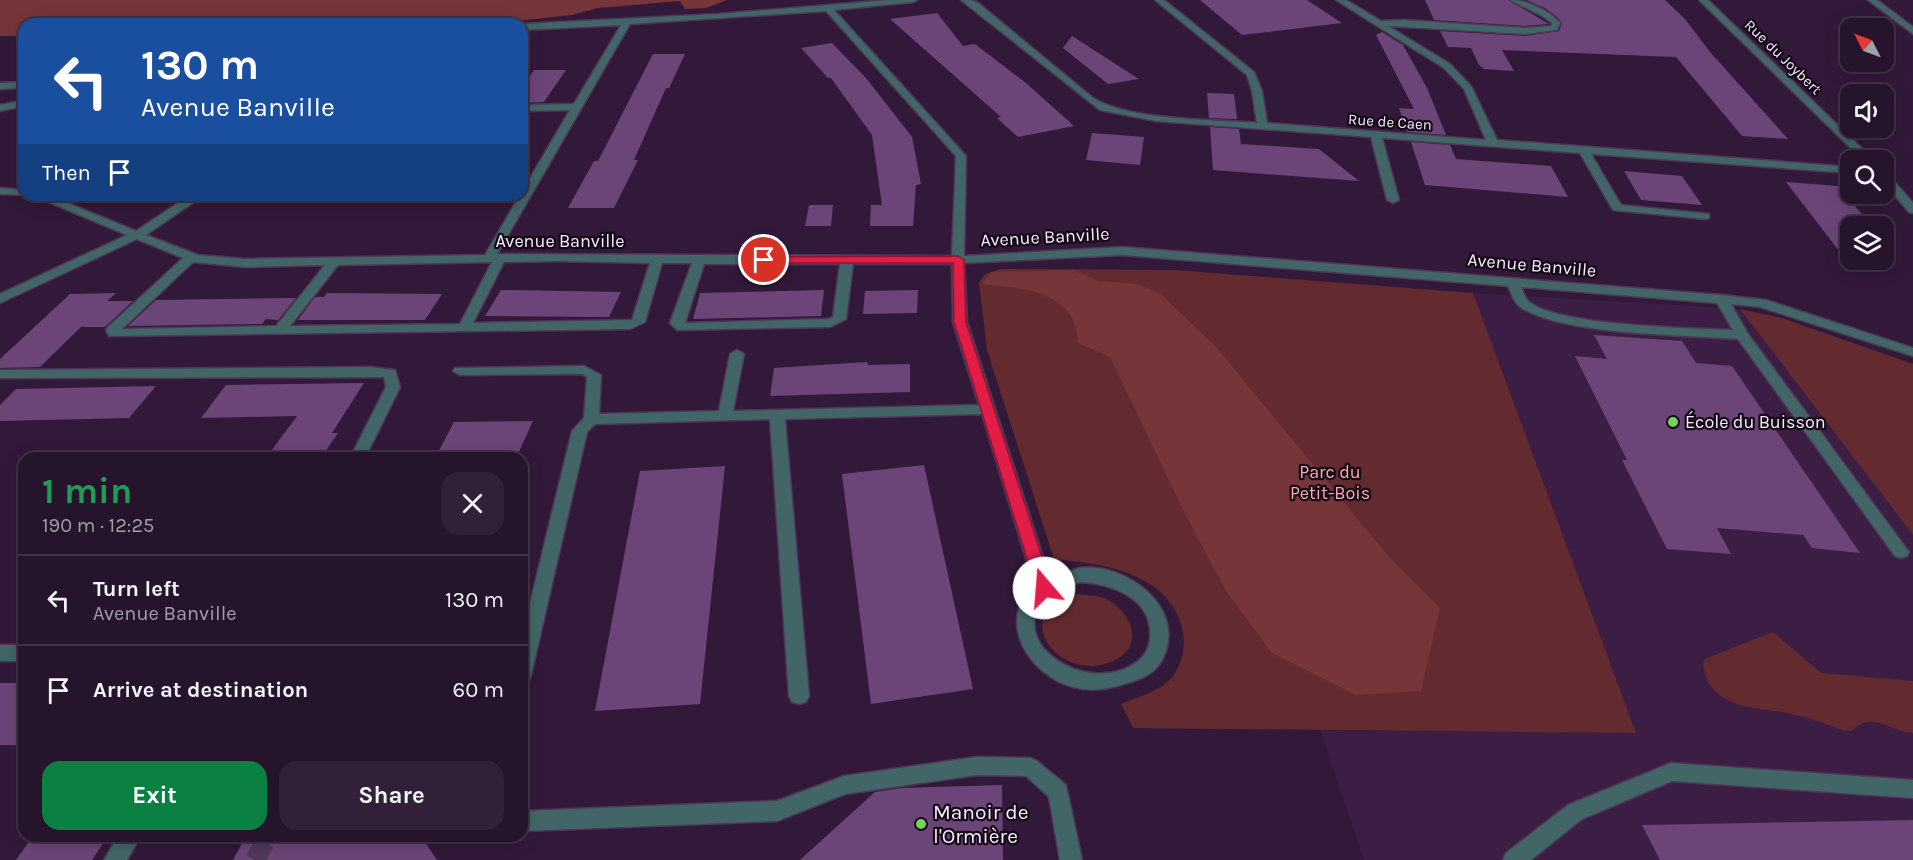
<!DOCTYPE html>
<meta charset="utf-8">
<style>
:root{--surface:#26132c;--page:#322038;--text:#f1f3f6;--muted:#a49ea9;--line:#423248;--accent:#0b8043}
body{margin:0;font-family:Karla,sans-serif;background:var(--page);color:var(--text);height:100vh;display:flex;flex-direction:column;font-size:22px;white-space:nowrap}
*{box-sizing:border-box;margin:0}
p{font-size:20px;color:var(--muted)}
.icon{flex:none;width:33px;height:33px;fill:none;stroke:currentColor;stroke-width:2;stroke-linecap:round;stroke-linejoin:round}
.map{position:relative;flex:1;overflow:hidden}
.side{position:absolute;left:18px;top:452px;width:510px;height:390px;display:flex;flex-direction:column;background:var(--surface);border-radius:18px;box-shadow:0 3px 15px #0003,0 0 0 2px var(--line)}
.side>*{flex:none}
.hud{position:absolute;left:18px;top:18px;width:510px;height:183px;border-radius:18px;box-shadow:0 3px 15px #0003,0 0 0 2px var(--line);background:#1a4fa0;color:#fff;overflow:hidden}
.needle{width:39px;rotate:312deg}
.buttons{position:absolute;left:1840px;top:18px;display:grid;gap:12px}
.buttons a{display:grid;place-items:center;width:54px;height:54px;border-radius:12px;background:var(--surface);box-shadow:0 3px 15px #0003,0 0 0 2px var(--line);font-size:30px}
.pin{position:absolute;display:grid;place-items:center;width:51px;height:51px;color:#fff;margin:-26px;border:3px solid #fff;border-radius:50%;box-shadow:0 2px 6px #0007}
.me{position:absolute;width:66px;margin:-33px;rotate:342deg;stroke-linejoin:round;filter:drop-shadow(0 0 4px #0008)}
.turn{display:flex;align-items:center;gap:21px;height:126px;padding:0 24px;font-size:27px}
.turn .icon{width:78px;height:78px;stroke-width:2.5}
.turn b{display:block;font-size:42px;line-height:51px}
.then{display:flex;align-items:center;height:57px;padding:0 24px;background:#0003;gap:12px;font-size:22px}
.round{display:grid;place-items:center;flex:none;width:63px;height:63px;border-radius:18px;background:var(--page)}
.head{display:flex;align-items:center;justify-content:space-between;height:102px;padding:0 24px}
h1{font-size:36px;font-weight:700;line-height:45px;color:#1e9e55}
.action{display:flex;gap:12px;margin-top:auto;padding:12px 24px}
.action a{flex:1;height:69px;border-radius:18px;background:var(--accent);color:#fff;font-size:24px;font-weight:700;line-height:69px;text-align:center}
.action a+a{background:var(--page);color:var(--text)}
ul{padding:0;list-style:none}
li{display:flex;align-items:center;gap:18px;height:90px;padding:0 24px;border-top:2px solid var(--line)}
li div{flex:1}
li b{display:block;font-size:22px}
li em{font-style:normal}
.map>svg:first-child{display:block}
.built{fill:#3c1e45}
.green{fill:#632b2f}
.forest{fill:#763539}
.building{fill:#6c4578}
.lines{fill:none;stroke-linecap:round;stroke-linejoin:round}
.minor-tunnel{stroke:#503858;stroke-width:20;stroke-dasharray:20 10;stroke-linecap:butt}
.minor-casing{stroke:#4e3656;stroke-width:3}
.minor{fill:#426667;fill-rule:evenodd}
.route{fill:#e11d48;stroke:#92132f;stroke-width:1.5}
.poi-dot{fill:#79d158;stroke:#140917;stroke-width:2}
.labels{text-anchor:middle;stroke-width:4.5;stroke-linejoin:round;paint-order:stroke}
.far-street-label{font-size:15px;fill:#fae9ff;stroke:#140917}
.street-label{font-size:18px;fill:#fae9ff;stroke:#140917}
.poi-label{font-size:18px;fill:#fae9ff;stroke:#140917;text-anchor:start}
.park-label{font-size:18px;fill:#fdabac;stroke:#140917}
.near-poi-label{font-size:21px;fill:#fae9ff;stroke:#140917;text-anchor:start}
</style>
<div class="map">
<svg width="1913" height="860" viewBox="0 0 1913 860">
<rect width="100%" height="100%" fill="#32193a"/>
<path class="built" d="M1473 293 1740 309 1913 535V860H1364L1320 730 1636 733Z"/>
<path class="green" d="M1001 269 1175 270 1473 293 1636 733 1133 728 1121 704C1139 697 1161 691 1173 676 1198 640 1177 595 1139 578 1112 565 1084 562 1054 559L987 350 979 282 985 274Z
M1740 309 1782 318 1913 364V535Z
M1077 594C1086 595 1095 595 1104 598 1129 608 1146 643 1117 659 1062 689 1003 613 1077 594Z
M1773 632 1821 673 1913 681V733C1887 731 1874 710 1851 731H1845C1827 724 1810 718 1791 714 1762 707 1720 711 1706 677 1704 670 1702 665 1705 659Z"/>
<path class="forest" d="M0 0H727L706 8 685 9 680 1 598 8 572 15 516 21 455 24H24V36H0Z
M1073 270 1099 281 1137 284 1161 294 1216 347 1390 558 1440 608 1421 691 1356 695 1272 653 1226 591 1183 510 1110 357 1078 343C1077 336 1076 327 1073 320 1059 289 1010 287 982 284L991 272Z"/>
<path class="building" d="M1200 0H1307L1342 23 1242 35Z
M1425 0H1508L1549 24 1525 26 1434 20Z
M1526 0H1665L1685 19 1710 52 1788 139 1742 136 1676 57 1502 50 1514 71 1484 69 1479 65 1471 48 1448 47 1440 31 1525 36 1559 31 1562 23 1557 17 1545 8Z
M937 13 963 46 975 44 1026 83 1074 126 1018 137 997 118 1001 117 890 19Z
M1382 32 1403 45 1427 88 1446 135 1407 132 1399 108 1414 109 1376 35Z
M1072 36 1139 79 1108 84 1063 48Z
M832 43 866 78 912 137 921 184 916 185 913 226H870L871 205H882L872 135 831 78H828L801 48Z
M653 54H685L669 88H666L634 160H638L614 208H568L594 161H598Z
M534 70H566L544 102 522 103V86Z
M1207 93 1234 94 1237 119 1209 118Z
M1210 127 1239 129 1241 144 1319 149 1359 181 1213 170Z
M1092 133 1144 137 1140 165 1086 160Z
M1411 142 1450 145 1456 159 1551 166 1568 197 1425 185Z
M1624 171 1682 176 1702 205 1641 200Z
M1786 182 1838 186 1872 226H1851V257L1843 256Z
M809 205H833L831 226H805Z
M501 290 621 292 609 317 485 316Z
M824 290 821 316 693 319 700 293Z
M918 290 917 313 863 314 865 291Z
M116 293 107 301H133L105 327H81L40 367 0 368V359L70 294Z
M327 293 442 294 425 320H298L315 297H324Z
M296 298 278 320 266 319 262 324 128 326 156 300Z
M1594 335 1682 341 1696 363 1732 366 1860 553 1812 548 1803 535 1717 528 1731 554 1667 549 1622 460H1627L1575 356 1607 359Z
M867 362 868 365 910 364V392L770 396 774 368Z
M364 383 332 433H338L321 458H266L297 416 201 418 226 385Z
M156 386 129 418 0 421V405L16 389Z
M533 421 516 458H435L454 422Z
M924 465 973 689 871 704 842 474Z
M725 466 700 704 595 711 640 471Z
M0 683H24V745H0Z
M1002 785 1003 860H800L875 792 901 788Z
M1913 820V860H1660L1642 825Z
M33 836H108L92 860H16Z
M246 836H421L437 860H233Z"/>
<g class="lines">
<path class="minor-tunnel" d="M255 860 268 836"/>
<defs>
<path id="minor" d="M889 0H917L913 2 834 10 966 156 964 256 1122 247 1721 295 1766 300 1913 348V356L1760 307 1731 304 1748 334 1909 552 1907 556 1901 558 1895 556 1738 339C1687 335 1557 335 1519 306 1514 302 1511 293 1508 286L1122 255 964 263 967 322 1050 579C1059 576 1070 570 1080 568 1127 563 1187 608 1163 658 1156 673 1142 679 1127 683 1109 689 1093 692 1073 687 1039 678 1007 641 1020 605 1023 598 1030 593 1035 588L982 414 785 419 809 696 806 702 799 704 792 702 789 696 770 419 595 424 587 432 531 675 529 681 522 683V636L572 431 584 418 587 377 582 374 460 375 453 371 455 368 584 366 601 375 599 414 719 411 730 354 737 350 744 354 733 411 979 405 953 322 952 264H853L846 319 830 327 677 330 670 323 692 263H662L645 322 630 329 109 336 106 330 108 327 183 258 137 239 0 303V294L127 235 32 195H48L136 231 190 195H204L146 235 198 255 245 259 485 255 570 110 522 111V105L574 104 621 25 522 30V24L718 14ZM826 11 956 156 952 256 497 254 630 24ZM557 261 650 263 632 320 473 323 504 262ZM193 262 245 267 325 265 276 326 122 329ZM492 262 460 324 290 326 338 265ZM704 264H840L833 317 828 319 685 323ZM1521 287 1717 303 1733 330C1693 328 1552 326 1527 300 1525 297 1523 291 1521 287ZM1081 582C1113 584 1154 599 1150 639 1149 648 1145 656 1137 662 1087 699 997 639 1051 594 1058 588 1072 585 1081 582Z
M961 0H971L978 3 1093 98C1131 121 1212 119 1257 123L1252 91 1247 75 1155 0H1164L1254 72 1262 91 1267 123 1486 140 1464 89 1444 68 1336 0H1346L1381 21 1404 20 1525 28 1551 26 1552 23 1544 17 1510 0C1528 0 1548 10 1560 23L1557 30 1525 34 1388 26 1450 64 1471 86 1497 140 1851 167V173L1591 154 1621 205 1709 214V218L1705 219 1613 210 1580 153 1382 138 1399 200 1393 203 1387 200 1371 137 1156 121 1100 110Z
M1699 0H1708L1874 160H1863Z
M1868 0H1877L1913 27V34Z
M24 82V88L0 89V83Z
M24 100V106L0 111V105Z
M1884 173 1888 174 1913 203V213L1909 212 1884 183Z
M0 188 24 190V195H28L0 194Z
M370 367 395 370 400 387 365 458H350L386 387 384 377 0 378V370Z
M0 645H24V661H0Z
M977 757 1030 758 1037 761 1066 785 1082 860H1060L1049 797 1026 776 977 775 845 794 777 821 522 831V811L777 801 844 776Z
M1671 763 1913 780V798L1672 781 1582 819 1531 860H1503L1506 853 1568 805Z
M118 836H141L127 860H104Z"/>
</defs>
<use href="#minor" class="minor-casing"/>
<use href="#minor" class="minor"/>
</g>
<path class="route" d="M958 256 964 260 966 322 1052 588 1049 592H1038L1036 588 954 322 953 263H764L758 260 764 257Z"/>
<g class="poi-dot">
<circle cx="1673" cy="422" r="6"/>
<circle cx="921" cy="824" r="6"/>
</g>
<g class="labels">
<g class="far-street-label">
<text transform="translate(1783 57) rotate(44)" y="5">Rue du Joybert</text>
<text transform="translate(1390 122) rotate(4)" y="5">Rue de Caen</text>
</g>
<g class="street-label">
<text transform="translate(1045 237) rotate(-3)" y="6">Avenue Banville</text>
<text x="560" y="247">Avenue Banville</text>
<text transform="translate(1532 265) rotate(5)" y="6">Avenue Banville</text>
</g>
<g class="poi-label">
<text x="1685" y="428">École du Buisson</text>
</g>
<g class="park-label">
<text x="1330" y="478">Parc du<tspan x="1330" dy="21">Petit-Bois</tspan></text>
</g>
<g class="near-poi-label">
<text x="933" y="819">Manoir de<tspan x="933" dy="24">l'Ormière</tspan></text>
</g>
</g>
</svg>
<div class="buttons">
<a><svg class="needle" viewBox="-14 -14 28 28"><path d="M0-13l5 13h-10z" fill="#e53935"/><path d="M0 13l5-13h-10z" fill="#a49ea9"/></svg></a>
<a><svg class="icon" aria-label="sound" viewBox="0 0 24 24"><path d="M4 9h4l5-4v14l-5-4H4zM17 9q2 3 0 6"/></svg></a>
<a><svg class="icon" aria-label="search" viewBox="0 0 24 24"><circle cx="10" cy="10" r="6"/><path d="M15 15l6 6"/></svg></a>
<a><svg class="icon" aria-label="layers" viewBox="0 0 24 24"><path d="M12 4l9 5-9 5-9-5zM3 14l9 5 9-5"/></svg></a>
</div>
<div class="pin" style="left:764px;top:260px;background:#d93025"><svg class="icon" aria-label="arrive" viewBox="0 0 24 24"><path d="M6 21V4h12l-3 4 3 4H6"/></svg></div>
<svg class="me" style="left:1044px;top:588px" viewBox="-20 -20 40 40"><circle r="19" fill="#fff"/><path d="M0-13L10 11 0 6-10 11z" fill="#e11d48"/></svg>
<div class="hud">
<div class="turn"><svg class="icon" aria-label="left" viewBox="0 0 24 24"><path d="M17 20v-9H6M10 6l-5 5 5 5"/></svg><div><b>130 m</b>Avenue Banville</div></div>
<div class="then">Then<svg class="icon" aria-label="arrive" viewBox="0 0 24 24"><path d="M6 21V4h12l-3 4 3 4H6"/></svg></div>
</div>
<section class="side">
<div class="head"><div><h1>1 min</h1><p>190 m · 12:25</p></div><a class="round"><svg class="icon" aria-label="close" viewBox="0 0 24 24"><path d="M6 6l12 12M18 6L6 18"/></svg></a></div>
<ul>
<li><svg class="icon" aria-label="left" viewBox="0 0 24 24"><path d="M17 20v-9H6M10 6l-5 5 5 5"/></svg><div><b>Turn left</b><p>Avenue Banville</p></div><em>130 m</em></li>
<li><svg class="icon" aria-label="arrive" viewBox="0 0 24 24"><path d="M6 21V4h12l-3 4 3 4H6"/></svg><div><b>Arrive at destination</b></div><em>60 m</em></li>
</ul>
<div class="action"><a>Exit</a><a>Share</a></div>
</section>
</div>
